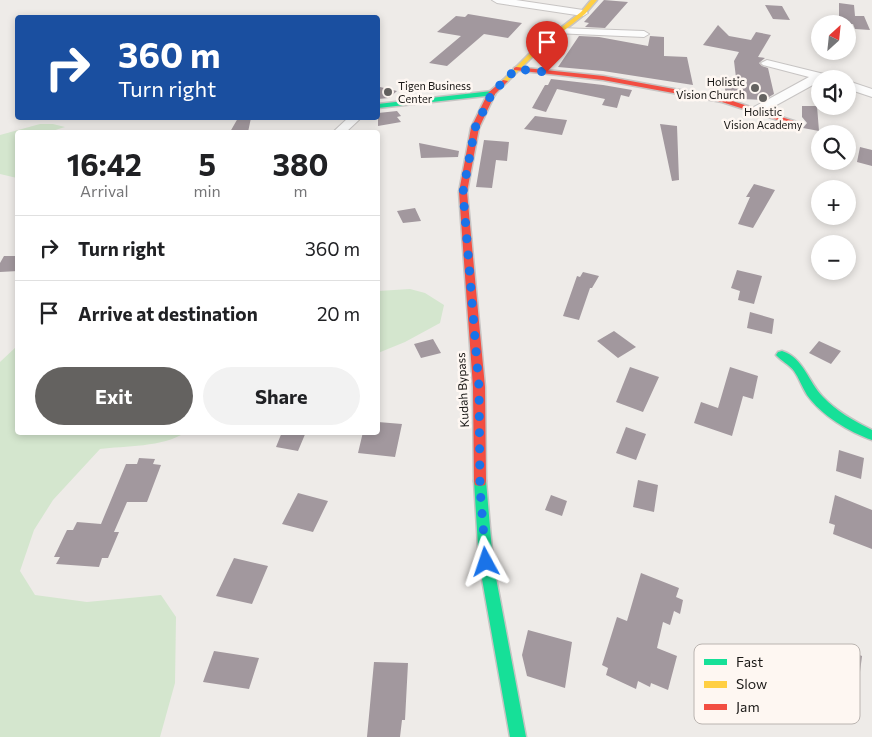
<!DOCTYPE html>
<meta charset="utf-8">
<style>
:root{--surface:#fff;--page:#f2f2f2;--text:#202124;--muted:#757577;--line:#e0e0e0;--accent:#646260}
body{margin:0;font-family:Commissioner,sans-serif;background:var(--page);color:var(--text);height:100vh;display:flex;flex-direction:column;font-size:19px;white-space:nowrap}
*{box-sizing:border-box;margin:0}
p{font-size:16px;color:var(--muted)}
.icon{flex:none;width:28px;height:28px;fill:none;stroke:currentColor;stroke-width:2;stroke-linecap:round;stroke-linejoin:round}
.map{position:relative;flex:1;overflow:hidden}
.drawer{position:absolute;left:15px;top:130px;width:365px;height:305px;display:flex;flex-direction:column;background:var(--surface);border-radius:5px;box-shadow:0 2px 8px #0003}
.drawer>*{flex:none}
.hud{position:absolute;left:15px;top:15px;width:365px;height:105px;border-radius:5px;box-shadow:0 2px 8px #0003;background:#1a4fa0;color:#fff;overflow:hidden}
.needle{width:32px;rotate:27deg}
.fabs{position:absolute;left:811px;top:15px;display:grid;gap:10px}
.fabs a{display:grid;place-items:center;width:45px;height:45px;border-radius:50%;background:var(--surface);box-shadow:0 2px 8px #0003;font-size:25px}
.pin{position:absolute;display:grid;place-items:center;width:42px;height:42px;color:#fff;margin:-51px -21px;border-radius:50% 50% 50% 0;rotate:-45deg;box-shadow:0 0 5px #0007}
.pin .icon{rotate:45deg}
.me{position:absolute;width:55px;margin:-28px;rotate:355deg;stroke-linejoin:round;filter:drop-shadow(0 0 4px #0008)}
.turn{display:flex;align-items:center;gap:18px;height:105px;padding:0 20px;font-size:22px}
.turn .icon{width:65px;height:65px;stroke-width:2.5}
.turn b{display:block;font-size:35px;line-height:42px}
.eta{display:flex;justify-content:space-evenly;align-items:center;height:85px;text-align:center}
.eta b{font-size:30px;font-weight:700;line-height:35px}
.cta{display:flex;gap:10px;margin-top:auto;padding:10px 20px}
.cta a{flex:1;height:58px;border-radius:30px;background:var(--accent);color:#fff;font-size:20px;font-weight:700;line-height:58px;text-align:center}
.cta a+a{background:var(--page);color:var(--text)}
ul{padding:0;list-style:none}
li{display:flex;align-items:center;gap:15px;height:65px;padding:0 20px;border-top:1px solid var(--line)}
li div{flex:1}
li b{display:block;font-size:19px}
li em{font-style:normal}
.map>svg:first-child{display:block}
.green{fill:#d4e6ce}
.building{fill:#a2989e}
.lines{fill:none;stroke-linecap:round;stroke-linejoin:round}
.street-casing{stroke:#c7c4c3;stroke-width:2}
.fast-casing{stroke:#c7c4c3;stroke-width:3}
.slow-casing{stroke:#c7c4c3;stroke-width:3}
.jam-casing{stroke:#c7c4c3;stroke-width:3}
.street{fill:#fcfcfc;fill-rule:evenodd}
.fast{fill:#16e098;fill-rule:evenodd}
.slow{fill:#ffcf43;fill-rule:evenodd}
.jam{fill:#f24e42;fill-rule:evenodd}
.route{stroke:#1a73e8;stroke-width:9;stroke-dasharray:0 16.2}
.poi-dot{fill:#646260;stroke:#fef7f2;stroke-width:2}
.labels{text-anchor:middle;stroke-width:5;stroke-linejoin:round;paint-order:stroke}
.far-poi-label{font-size:11px;fill:#1a1816;stroke:#fef7f2;text-anchor:end}
.street-label{font-size:12px;fill:#1a1816;stroke:#fef7f2}
.key{fill:#fef7f2;stroke:#bab4b0;stroke-width:1}
.key-label{font-size:14px;fill:#1a1816}
</style>
<div class="map">
<svg width="872" height="737" viewBox="0 0 872 737">
<rect width="100%" height="100%" fill="#eeebe8"/>
<path class="green" d="M40 124H53L65 127 49 132H18L17 178 0 174V135Z
M410 289 425 293 444 305 440 323 405 342 378 353V291Z
M17 346 18 432 184 433C164 447 124 446 100 449L53 500 34 530 20 571 35 595 87 602 161 595 176 617 175 683 160 737H0V362Z"/>
<path class="building" d="M604 0 628 2 605 28 585 27 589 23 584 22Z
M839 3 854 5 855 16H864L870 30 855 29 853 24H839Z
M765 5 782 6 790 20 773 19Z
M468 14 522 23 508 38 484 34 447 66 429 63 461 36 437 32 456 16 465 17Z
M718 25 729 36 751 40 756 32 771 35 758 57 765 58 759 63 762 66 768 68 774 94 764 100 742 99 726 94 724 84 737 86 734 61 739 52 703 45Z
M579 36 599 37 648 46 650 36 664 37V56L687 57 693 85 603 71 558 67Z
M551 79 603 85 632 90 629 97 621 95 617 108 602 105 605 99 557 89 546 112 532 108 545 85H548Z
M378 83 380 87 397 91 389 98 378 99Z
M802 106H817L819 131 803 128 807 123 802 117Z
M397 111 401 116 397 117 401 122 378 126V113Z
M535 116 567 120 562 135 524 129Z
M238 118H251L248 132H230Z
M660 124 677 126 679 180 672 181Z
M484 140 509 142 507 161 496 160 492 188 476 187Z
M419 143 459 151 458 157 421 158Z
M860 147 872 150V166L857 162Z
M754 184 775 190 753 228 738 224 750 197H746Z
M415 208 421 221 403 223 397 211Z
M4 256H18V271L0 272V263Z
M737 270 762 276 754 304 738 300 740 291 731 288Z
M583 272 599 276 592 288H590L579 320 563 316 577 276 580 277Z
M750 312 774 319 772 334 747 328Z
M614 331 636 347 618 358 597 341Z
M433 339 441 353 421 358 414 344Z
M819 341 841 351 831 364 809 353Z
M630 367 659 377 643 412 616 402Z
M730 367 758 376 753 399 743 396 732 436 694 423 701 402 718 408Z
M378 422 402 424 395 457 358 453 363 432H378Z
M626 427 646 434 636 460 616 453Z
M282 432H306L298 451 276 447Z
M839 450 864 458 861 479 836 471Z
M139 458 155 459 153 464 161 465 147 502H127L114 532H119L108 558H102L99 567 56 564 60 557H54L67 530H73L77 522 101 524 126 464H137Z
M638 480 658 485 654 512 633 507Z
M298 493 328 501 313 532 282 524Z
M551 495 567 501 562 516 545 510Z
M835 495 872 510V549L833 534 835 525 829 523Z
M234 558 268 566 252 604 216 596Z
M641 573 679 588 676 597 683 600 680 614 674 611 670 625 663 622 657 648 677 656 668 690 651 683 650 687 638 681 636 689 606 675 608 668 602 665 617 617 627 621Z
M528 630 572 642 565 688 527 676 522 655Z
M841 648 862 656 859 680 839 672Z
M214 651 259 658 249 689 203 682Z
M374 662 408 663 405 720H402L400 737H367Z"/>
<g class="lines">
<defs>
<path id="street" d="M492 0H516L583 10 588 13 583 16 497 3Z
M558 28 644 31 649 34 644 37 554 33 553 31Z
M767 60 824 74 831 78 820 79V81L762 113H754L752 110 754 107 809 77 763 65 761 63Z
M848 81 872 89V97L848 89Z
M348 118H361L346 132H333Z"/>
<path id="fast" d="M492 91H495V95L378 108V104Z
M782 351C804 358 808 382 823 397 836 411 854 421 872 430V440C849 432 821 415 807 395 802 387 799 378 794 371 789 364 781 361 776 355L778 352Z
M480 476 485 477 486 481 493 562 526 737H510L479 562 474 481 475 477Z"/>
<path id="slow" d="M591 0H597L585 14 539 50 507 82H503V80L535 48 581 12Z"/>
<path id="jam" d="M516 67 603 76 723 98 800 123 793 125 722 102 603 80 514 70V68Z
M503 80 508 81 495 94 479 128 467 192 485 387 486 481 485 485 480 486 475 485 474 481 473 387 459 192 471 128 488 93Z"/>
</defs>
<use href="#street" class="street-casing"/>
<use href="#fast" class="fast-casing"/>
<use href="#slow" class="slow-casing"/>
<use href="#jam" class="jam-casing"/>
<use href="#street" class="street"/>
<use href="#fast" class="fast"/>
<use href="#slow" class="slow"/>
<use href="#jam" class="jam"/>
</g>
<g class="lines">
<path class="route" d="M486 562 480 488 479 387 463 192 475 128 492 93 516 69 547 72"/>
</g>
<g class="poi-dot">
<circle cx="755" cy="88" r="5"/>
<circle cx="388" cy="92" r="5"/>
<circle cx="763" cy="98" r="5"/>
</g>
<g class="labels">
<g class="far-poi-label">
<text x="745" y="86">Holistic<tspan x="745" dy="13">Vision Church</tspan></text>
<text x="398" y="90" text-anchor="start">Tigen Business<tspan x="398" dy="13">Center</tspan></text>
<text x="763" y="116" text-anchor="middle">Holistic<tspan x="763" dy="13">Vision Academy</tspan></text>
</g>
<g class="street-label">
<text transform="translate(463 390) rotate(-93)" y="4">Kudah Bypass</text>
</g>
</g>
<rect x="694" y="644" width="166" height="80" rx="8" class="key"/>
<rect x="704" y="659" width="23" height="6" fill="#16e098"/>
<rect x="704" y="681" width="23" height="7" fill="#ffcf43"/>
<rect x="704" y="704" width="23" height="6" fill="#f24e42"/>
<g class="key-label">
<text x="736" y="667">Fast</text>
<text x="736" y="689">Slow</text>
<text x="736" y="712">Jam</text>
</g>
</svg>
<div class="fabs">
<a><svg class="needle" viewBox="-14 -14 28 28"><path d="M0-13l5 13h-10z" fill="#e53935"/><path d="M0 13l5-13h-10z" fill="#757577"/></svg></a>
<a><svg class="icon" aria-label="sound" viewBox="0 0 24 24"><path d="M4 9h4l5-4v14l-5-4H4zM17 9q2 3 0 6"/></svg></a>
<a><svg class="icon" aria-label="search" viewBox="0 0 24 24"><circle cx="10" cy="10" r="6"/><path d="M15 15l6 6"/></svg></a>
<a>+</a>
<a>−</a>
</div>
<div class="pin" style="left:547px;top:72px;background:#d93025"><svg class="icon" aria-label="arrive" viewBox="0 0 24 24"><path d="M6 21V4h12l-3 4 3 4H6"/></svg></div>
<svg class="me" style="left:486px;top:562px" viewBox="-20 -20 40 40"><path d="M0-17L14 15 0 8-14 15z" fill="#1a73e8" stroke="#fff" stroke-width="4"/></svg>
<div class="hud">
<div class="turn"><svg class="icon" aria-label="right" viewBox="0 0 24 24"><path d="M7 20v-9h11M14 6l5 5-5 5"/></svg><div><b>360 m</b>Turn right</div></div>
</div>
<section class="drawer">
<div class="eta">
<div><b>16:42</b><p>Arrival</p></div>
<div><b>5</b><p>min</p></div>
<div><b>380</b><p>m</p></div>
</div>
<ul>
<li><svg class="icon" aria-label="right" viewBox="0 0 24 24"><path d="M7 20v-9h11M14 6l5 5-5 5"/></svg><div><b>Turn right</b></div><em>360 m</em></li>
<li><svg class="icon" aria-label="arrive" viewBox="0 0 24 24"><path d="M6 21V4h12l-3 4 3 4H6"/></svg><div><b>Arrive at destination</b></div><em>20 m</em></li>
</ul>
<div class="cta"><a>Exit</a><a>Share</a></div>
</section>
</div>
